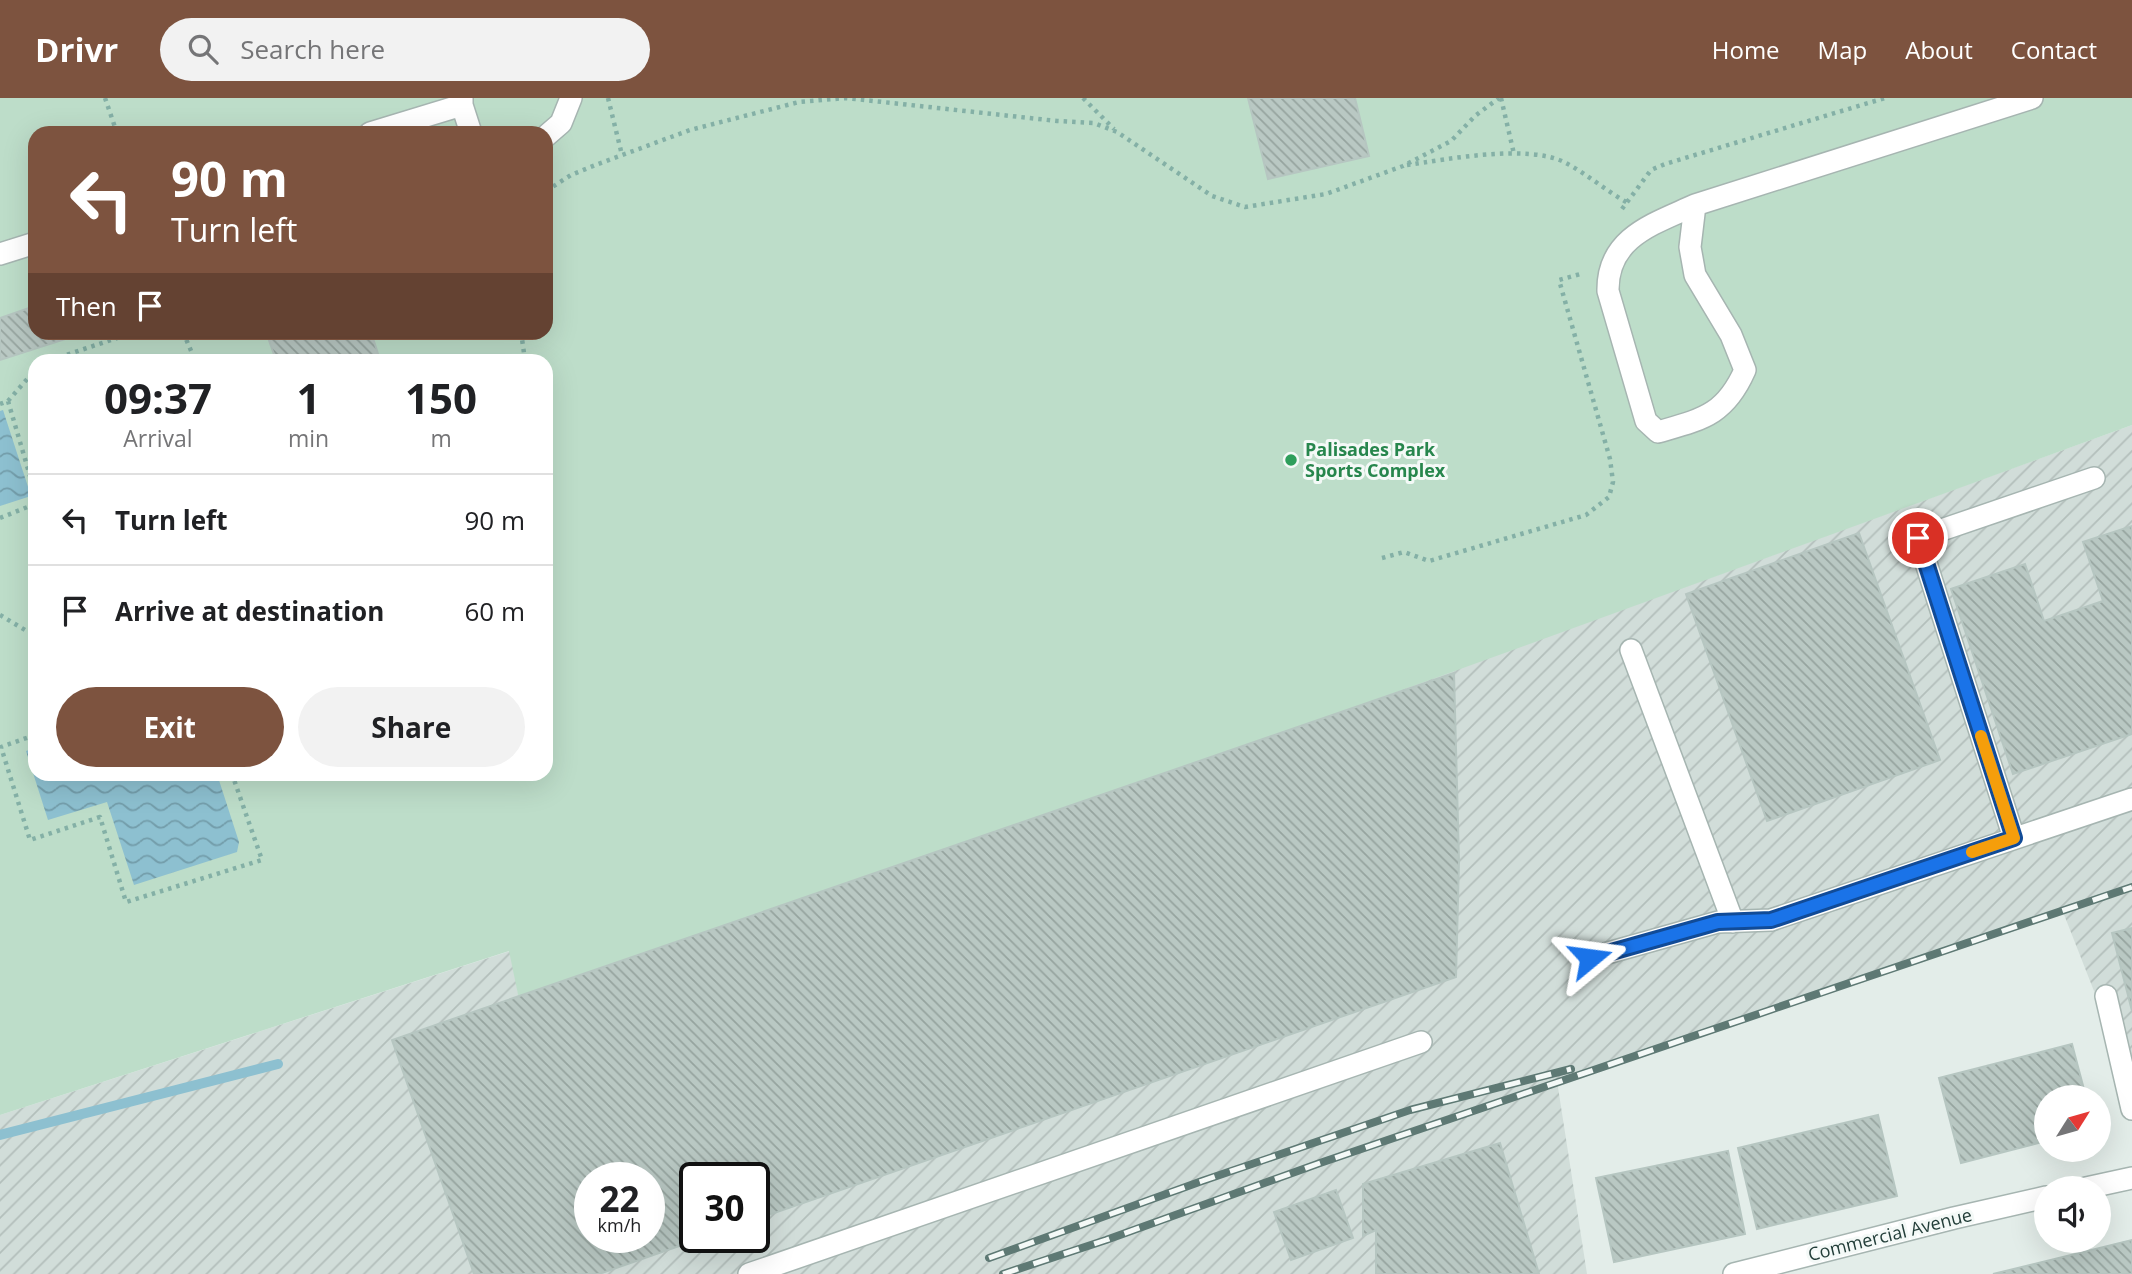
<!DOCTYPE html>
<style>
:root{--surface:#fff;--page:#f2f2f2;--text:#202124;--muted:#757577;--line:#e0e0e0;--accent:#7d533f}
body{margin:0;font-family:"Open Sans",sans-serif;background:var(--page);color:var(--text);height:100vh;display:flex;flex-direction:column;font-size:26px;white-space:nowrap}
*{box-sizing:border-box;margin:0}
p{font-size:23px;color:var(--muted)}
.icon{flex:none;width:38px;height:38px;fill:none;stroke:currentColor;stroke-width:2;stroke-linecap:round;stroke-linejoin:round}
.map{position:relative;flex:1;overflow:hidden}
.drawer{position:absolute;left:28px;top:256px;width:525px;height:427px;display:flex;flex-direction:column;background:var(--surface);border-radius:21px;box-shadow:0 7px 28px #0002}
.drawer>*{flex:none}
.hud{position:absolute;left:28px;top:28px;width:525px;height:214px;border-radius:21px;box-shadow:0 7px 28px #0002;background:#7d533f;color:#fff;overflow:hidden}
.needle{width:46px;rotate:53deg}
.fabs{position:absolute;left:2034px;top:987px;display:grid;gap:14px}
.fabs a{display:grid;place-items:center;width:77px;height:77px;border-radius:50%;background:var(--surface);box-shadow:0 7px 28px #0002;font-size:35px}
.speed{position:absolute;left:574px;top:1064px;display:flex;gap:14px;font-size:35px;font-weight:700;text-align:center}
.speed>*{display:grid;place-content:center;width:91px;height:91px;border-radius:50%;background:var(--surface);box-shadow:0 7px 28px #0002;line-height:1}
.speed small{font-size:18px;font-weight:400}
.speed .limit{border:4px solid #111;border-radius:10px;background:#fff;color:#111}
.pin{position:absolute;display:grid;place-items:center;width:60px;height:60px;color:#fff;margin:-30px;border:4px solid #fff;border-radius:50%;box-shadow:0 2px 7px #0007}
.me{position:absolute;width:77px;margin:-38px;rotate:74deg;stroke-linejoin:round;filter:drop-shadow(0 0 5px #0008)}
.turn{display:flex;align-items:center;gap:24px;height:147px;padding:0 28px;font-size:32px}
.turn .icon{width:91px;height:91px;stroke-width:2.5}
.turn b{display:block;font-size:49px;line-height:60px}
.then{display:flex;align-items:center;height:66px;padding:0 28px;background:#0003;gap:14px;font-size:26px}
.eta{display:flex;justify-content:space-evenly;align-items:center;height:119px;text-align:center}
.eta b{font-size:42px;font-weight:700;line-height:49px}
.button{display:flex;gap:14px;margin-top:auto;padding:14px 28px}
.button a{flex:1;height:80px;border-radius:42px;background:var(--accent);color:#fff;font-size:28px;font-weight:700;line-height:80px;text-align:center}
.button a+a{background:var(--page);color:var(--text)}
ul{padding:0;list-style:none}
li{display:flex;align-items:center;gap:21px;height:91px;padding:0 28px;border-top:2px solid var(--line)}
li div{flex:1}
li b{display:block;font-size:26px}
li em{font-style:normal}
header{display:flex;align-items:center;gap:42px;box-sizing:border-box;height:98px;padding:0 35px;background:var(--accent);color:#fff}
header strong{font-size:33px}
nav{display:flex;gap:38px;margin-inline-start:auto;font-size:24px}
.search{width:490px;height:63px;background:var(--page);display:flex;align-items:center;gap:18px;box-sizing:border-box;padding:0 24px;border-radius:38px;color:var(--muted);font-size:26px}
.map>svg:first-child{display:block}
.industrial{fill:url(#industrial-furrows);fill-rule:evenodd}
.green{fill:#bdddc9;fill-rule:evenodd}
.water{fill:url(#water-waves)}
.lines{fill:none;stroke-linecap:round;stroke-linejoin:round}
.stream{stroke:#8dc0d0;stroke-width:10}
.building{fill:url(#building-back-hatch);stroke:#b6c6c1;stroke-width:2;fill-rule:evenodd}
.minor-casing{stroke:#a6b5b1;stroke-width:24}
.path{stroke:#84b0a6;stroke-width:4.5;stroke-dasharray:3.5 5;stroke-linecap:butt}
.minor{stroke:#fff;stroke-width:21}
.rail-casing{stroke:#5e7974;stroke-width:8}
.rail{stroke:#f4f9f7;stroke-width:5;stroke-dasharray:16;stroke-linecap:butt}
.route-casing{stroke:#114b97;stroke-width:18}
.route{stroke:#1a73e8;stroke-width:12}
.slow{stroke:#f59e0b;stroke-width:12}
.leisure-dot{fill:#2e9e5b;stroke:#f4f9f7;stroke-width:2.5}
.labels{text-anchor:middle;stroke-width:6;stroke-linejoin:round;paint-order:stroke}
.leisure-label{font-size:18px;font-weight:bold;fill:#27864d;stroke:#f4f9f7;text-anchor:start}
.street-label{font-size:18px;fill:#233e39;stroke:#f4f9f7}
</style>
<header>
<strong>Drivr</strong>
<div class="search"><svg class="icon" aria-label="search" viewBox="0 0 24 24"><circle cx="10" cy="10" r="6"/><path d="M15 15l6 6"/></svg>Search here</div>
<nav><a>Home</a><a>Map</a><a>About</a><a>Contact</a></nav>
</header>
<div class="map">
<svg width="2132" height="1176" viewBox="0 0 2132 1176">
<defs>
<pattern id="industrial-furrows" width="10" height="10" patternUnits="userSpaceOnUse" patternTransform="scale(1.75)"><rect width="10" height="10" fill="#d1ddd9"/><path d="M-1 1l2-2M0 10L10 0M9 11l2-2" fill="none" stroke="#b3bfbb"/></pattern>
<pattern id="water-waves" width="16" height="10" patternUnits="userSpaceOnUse" patternTransform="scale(1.75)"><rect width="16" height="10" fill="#8dc0d0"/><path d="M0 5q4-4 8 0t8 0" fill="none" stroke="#739daa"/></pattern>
<pattern id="building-back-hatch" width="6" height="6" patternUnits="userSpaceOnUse" patternTransform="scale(1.75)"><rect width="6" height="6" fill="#b9c8c3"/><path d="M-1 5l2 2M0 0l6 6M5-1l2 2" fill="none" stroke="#96a49f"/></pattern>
</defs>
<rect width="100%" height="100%" fill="#e3ede9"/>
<path class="industrial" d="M2132 327V990L2063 814 1557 983 1587 1176H0V1017L510 853 521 910ZM590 1080H649V1139H590ZM695 1080H754V1139H695Z"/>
<path class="green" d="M0 0H2132V327C1595 523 1058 716 521 911L509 853 0 1017ZM35 35H546V234H35ZM35 262H546V676H35Z"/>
<path class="water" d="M3 312 31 398 0 408V313Z
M35 650V676H217L239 744 237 754 134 787 107 704 48 722 26 653Z"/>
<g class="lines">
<path class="stream" d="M0 1037 278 966"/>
</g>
<path class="building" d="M1248 0H1355L1369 58 1268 81Z
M35 208V234H87L0 262V220Z
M266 234H371L380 262H276Z
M2132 428V636L2013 676 1951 491 2025 466 2044 523 2103 503 2083 444Z
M1859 435 1940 662 1767 723 1686 496Z
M1454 575 1459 763 1456 879 754 1122V1080H695V1139H705L599 1176H474L392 942ZM590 1080H649V1139H590Z
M2132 830V913L2112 835Z
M2072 946 2086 999H2046V1043L1961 1065 1939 980Z
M1878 1017 1897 1098 1757 1131 1738 1050Z
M1500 1045 1539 1176H1376V1132L1363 1138V1086Z
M1728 1053 1745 1136 1614 1164 1596 1080Z
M1336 1092 1353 1140 1291 1162 1274 1114Z
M2132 1142V1176H1993Z"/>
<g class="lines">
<defs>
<path id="minor" d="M462 0V7L471 35
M370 35 462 7
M546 38 561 25 571 0
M1695 107 1690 149 1695 177 1731 237 1745 272C1725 317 1703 321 1658 334L1646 323 1608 193C1607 139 1654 126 1695 107Z
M1695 107 2032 0
M0 156 35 145
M1631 552 1733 824
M2014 740 1918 440 2094 380
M1590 860 1718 824 1771 822 2132 701
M2106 898 2132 1011
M2086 1090 2132 1080
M749 1176 1421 944
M1734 1176 1954 1120 2046 1099"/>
</defs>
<use href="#minor" class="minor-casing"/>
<path class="path" d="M105 0 117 35
M608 0 622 57
M1083 0 1114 31
M1501 0 1514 56
M1407 67C1448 61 1527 46 1564 64 1586 75 1606 93 1628 105
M546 93 571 77 598 66 690 32 799 4 846 0 1057 23 1094 25 1117 34 1212 98 1245 109 1326 96 1403 68 1451 43 1475 18 1499 0
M1622 111 1651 72 1665 66 1885 0
M183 234 195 262
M521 234 525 262
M51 262 135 234
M8 303 35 395
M0 306 8 303 35 272
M0 420 35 406
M1382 460 1404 454 1429 463 1586 417 1609 399 1613 384 1610 361 1559 182 1584 175
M0 517 35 538
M35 637 1 649 30 742 100 719 126 804 262 762 232 676"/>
<use href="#minor" class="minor"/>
<defs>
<path id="rail" d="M989 1160 1202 1083 1410 1012 1571 971
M1003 1176 1106 1142 1320 1065 2132 789"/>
</defs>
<use href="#rail" class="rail-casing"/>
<use href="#rail" class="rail"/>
</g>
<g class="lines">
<defs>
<path id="route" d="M1590 860 1718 824 1771 822 2014 740 1918 440"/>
</defs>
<use href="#route" class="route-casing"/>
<use href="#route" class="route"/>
<path class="slow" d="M1972 754 2014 740 1981 638"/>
</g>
<circle class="leisure-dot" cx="1291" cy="362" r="7"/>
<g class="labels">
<g class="leisure-label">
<text x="1305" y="358">Palisades Park<tspan x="1305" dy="21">Sports Complex</tspan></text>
</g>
<g class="street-label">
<text transform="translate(1890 1137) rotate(-14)" y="6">Commercial Avenue</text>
</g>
</g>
</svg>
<div class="fabs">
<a><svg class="needle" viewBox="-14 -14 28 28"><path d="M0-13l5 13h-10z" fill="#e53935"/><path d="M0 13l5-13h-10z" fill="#757577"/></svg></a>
<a><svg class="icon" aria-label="sound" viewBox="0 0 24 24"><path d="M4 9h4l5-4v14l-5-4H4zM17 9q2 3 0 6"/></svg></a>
</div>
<div class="speed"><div>22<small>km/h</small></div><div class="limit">30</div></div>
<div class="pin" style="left:1918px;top:440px;background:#d93025"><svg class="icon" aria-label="arrive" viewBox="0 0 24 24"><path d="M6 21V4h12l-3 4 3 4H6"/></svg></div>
<svg class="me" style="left:1590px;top:860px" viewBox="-20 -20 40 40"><path d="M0-17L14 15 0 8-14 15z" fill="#1a73e8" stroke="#fff" stroke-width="4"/></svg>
<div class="hud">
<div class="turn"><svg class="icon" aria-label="left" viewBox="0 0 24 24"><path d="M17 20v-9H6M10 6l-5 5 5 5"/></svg><div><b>90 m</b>Turn left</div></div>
<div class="then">Then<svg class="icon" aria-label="arrive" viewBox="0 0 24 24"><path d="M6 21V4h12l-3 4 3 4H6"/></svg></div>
</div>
<section class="drawer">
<div class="eta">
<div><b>09:37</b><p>Arrival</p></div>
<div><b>1</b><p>min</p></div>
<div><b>150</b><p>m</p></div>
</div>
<ul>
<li><svg class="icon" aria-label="left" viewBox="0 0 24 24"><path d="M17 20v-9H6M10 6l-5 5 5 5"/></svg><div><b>Turn left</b></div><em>90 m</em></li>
<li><svg class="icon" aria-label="arrive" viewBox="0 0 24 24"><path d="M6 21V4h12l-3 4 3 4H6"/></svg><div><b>Arrive at destination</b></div><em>60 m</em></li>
</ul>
<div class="button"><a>Exit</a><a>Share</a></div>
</section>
</div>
